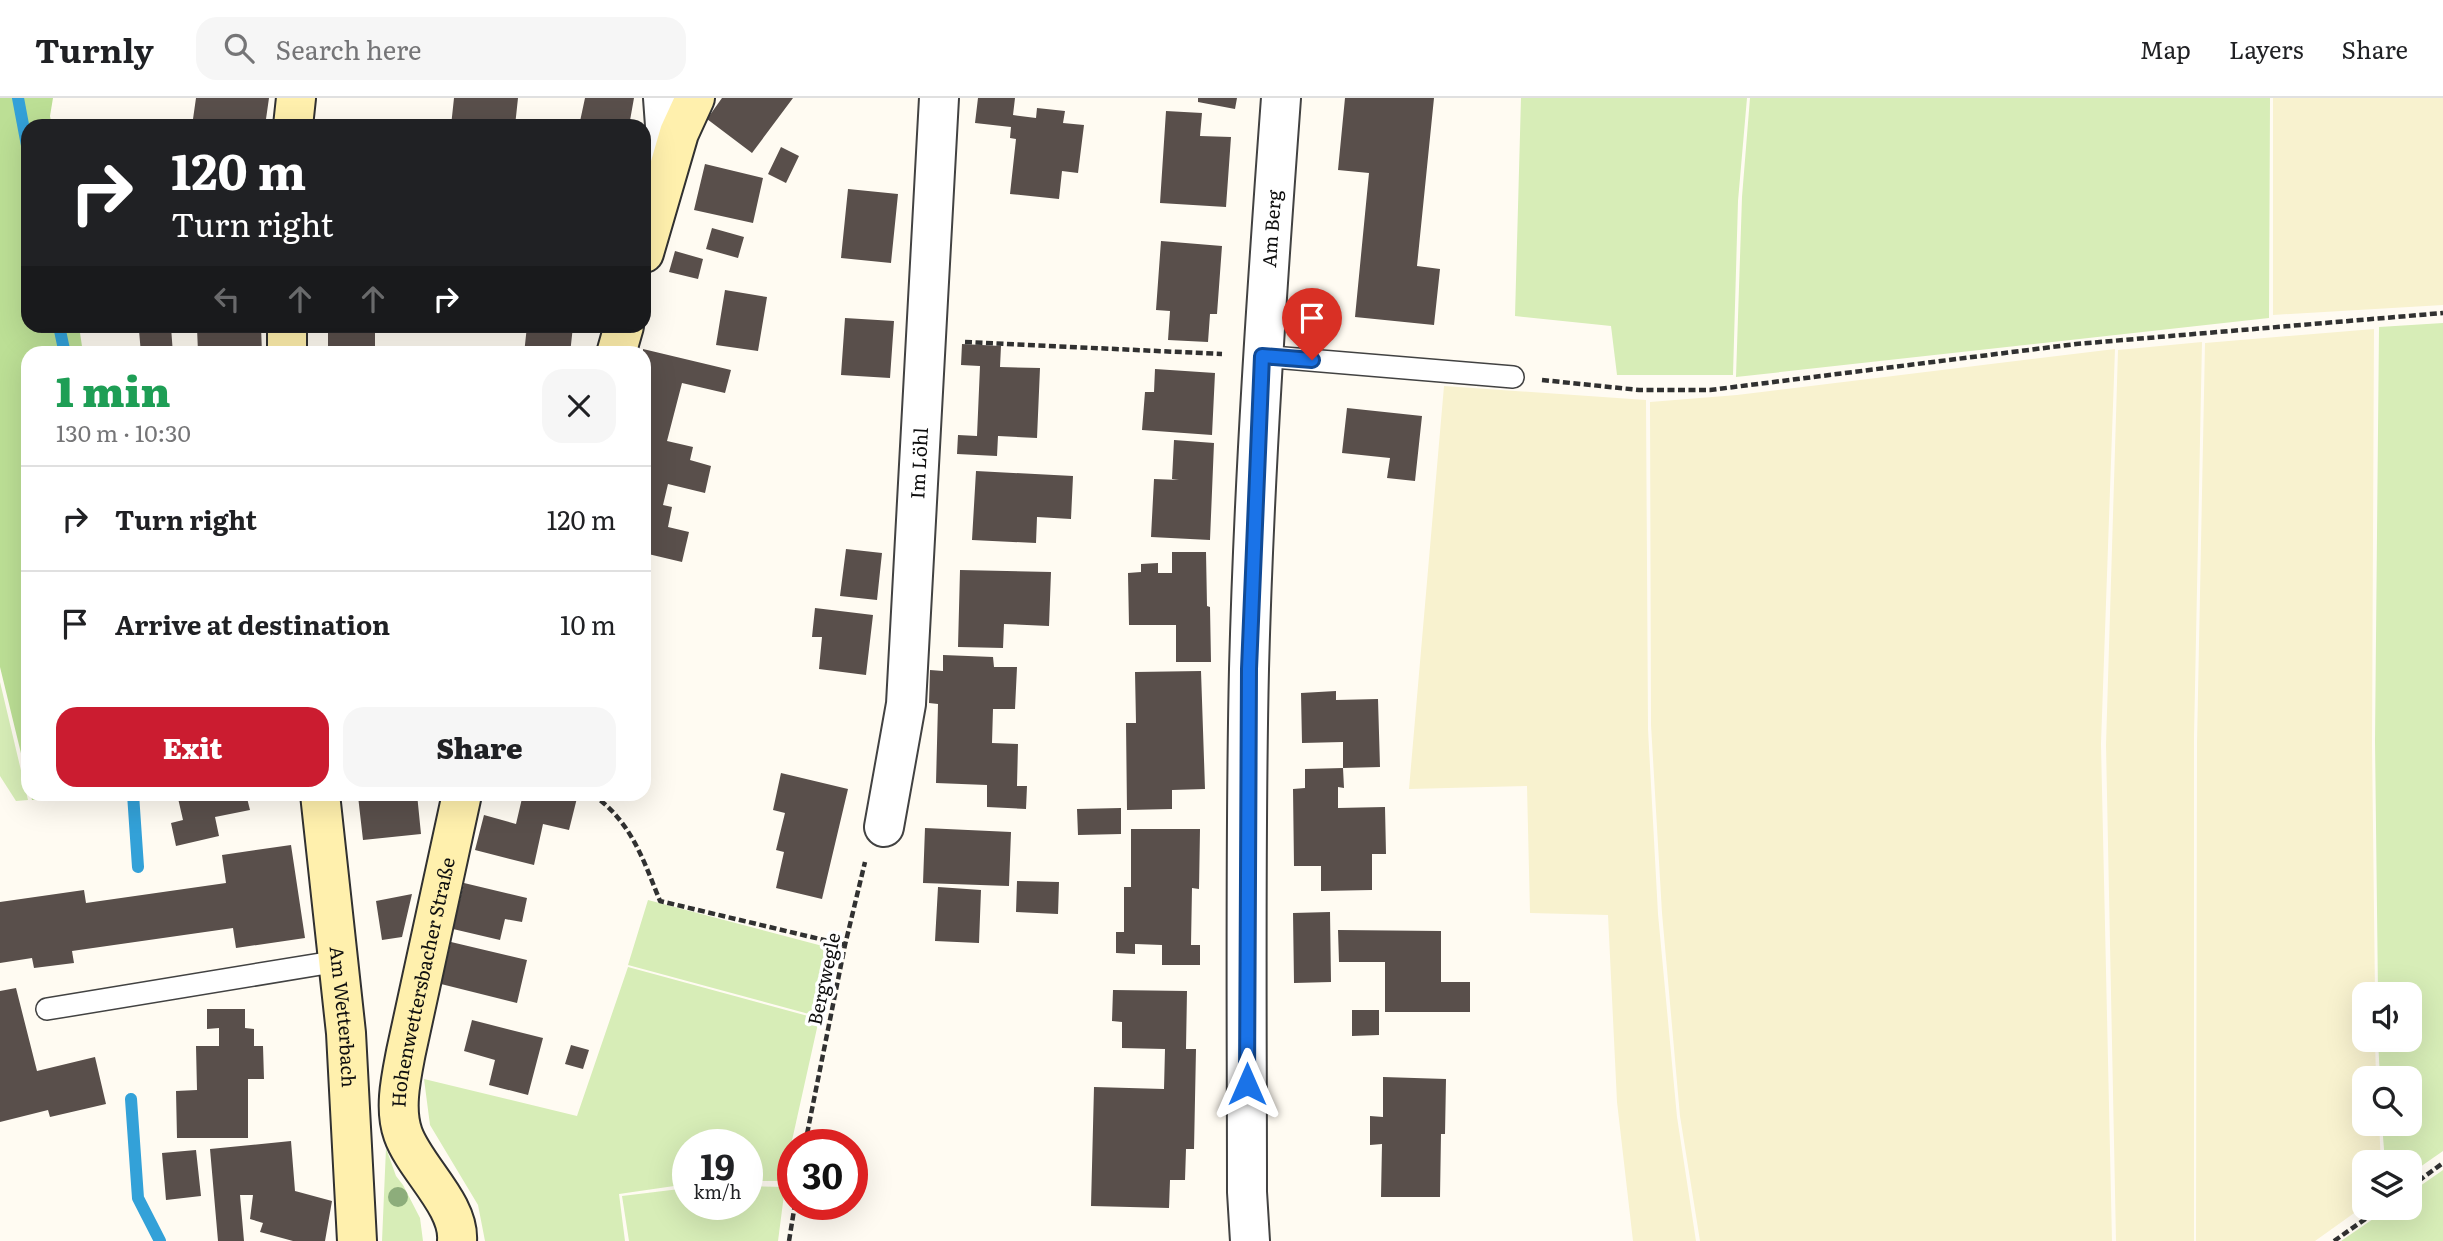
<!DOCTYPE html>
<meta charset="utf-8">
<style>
:root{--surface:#fff;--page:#f6f6f6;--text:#202124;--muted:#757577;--line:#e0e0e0;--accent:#cb1c30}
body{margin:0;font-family:Literata,serif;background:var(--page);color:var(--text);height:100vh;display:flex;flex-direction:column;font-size:26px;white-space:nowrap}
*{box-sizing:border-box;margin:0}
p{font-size:23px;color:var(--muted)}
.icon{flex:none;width:38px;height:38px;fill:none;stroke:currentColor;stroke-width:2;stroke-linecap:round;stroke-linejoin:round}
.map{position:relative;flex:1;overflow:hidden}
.panel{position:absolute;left:21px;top:248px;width:630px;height:455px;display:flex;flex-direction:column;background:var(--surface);border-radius:21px;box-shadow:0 7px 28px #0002}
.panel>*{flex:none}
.banner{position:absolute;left:21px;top:21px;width:630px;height:214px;border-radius:21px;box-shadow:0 7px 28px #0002;background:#202124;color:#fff;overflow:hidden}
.fabs{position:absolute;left:2352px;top:884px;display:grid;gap:14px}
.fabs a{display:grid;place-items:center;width:70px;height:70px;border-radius:14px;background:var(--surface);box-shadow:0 7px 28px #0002;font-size:35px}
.speed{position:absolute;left:672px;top:1031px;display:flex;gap:14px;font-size:35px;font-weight:700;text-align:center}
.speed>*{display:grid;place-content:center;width:91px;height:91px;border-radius:50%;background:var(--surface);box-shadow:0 7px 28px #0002;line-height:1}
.speed small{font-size:18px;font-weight:400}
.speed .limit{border:10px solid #d22;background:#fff;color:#111}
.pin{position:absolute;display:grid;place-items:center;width:60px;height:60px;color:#fff;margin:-72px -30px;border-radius:50% 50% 50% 0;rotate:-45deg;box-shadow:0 0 7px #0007}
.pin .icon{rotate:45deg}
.me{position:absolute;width:77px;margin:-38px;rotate:0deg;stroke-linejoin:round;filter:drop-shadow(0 0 5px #0008)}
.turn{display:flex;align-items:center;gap:24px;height:147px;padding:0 35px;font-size:32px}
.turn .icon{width:91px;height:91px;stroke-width:2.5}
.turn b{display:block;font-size:49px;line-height:60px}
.lanes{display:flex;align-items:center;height:66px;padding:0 35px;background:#0003;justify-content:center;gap:35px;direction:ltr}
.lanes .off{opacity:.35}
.round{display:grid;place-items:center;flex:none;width:74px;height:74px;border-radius:21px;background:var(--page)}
.overview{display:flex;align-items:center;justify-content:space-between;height:119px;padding:0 35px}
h1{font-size:42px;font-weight:800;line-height:52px;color:#1e9e55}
.action{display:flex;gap:14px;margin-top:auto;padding:14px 35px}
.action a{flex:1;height:80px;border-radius:21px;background:var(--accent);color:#fff;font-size:28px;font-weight:800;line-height:80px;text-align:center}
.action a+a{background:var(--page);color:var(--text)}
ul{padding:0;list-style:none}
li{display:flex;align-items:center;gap:21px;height:105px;padding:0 35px;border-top:2px solid var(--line)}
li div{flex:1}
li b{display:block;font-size:26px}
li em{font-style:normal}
header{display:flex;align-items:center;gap:42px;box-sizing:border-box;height:98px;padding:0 35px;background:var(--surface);border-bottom:2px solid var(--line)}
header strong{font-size:33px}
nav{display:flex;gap:38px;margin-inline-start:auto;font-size:24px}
.search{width:490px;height:63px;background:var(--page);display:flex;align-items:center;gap:18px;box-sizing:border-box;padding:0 24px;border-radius:21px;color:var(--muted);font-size:26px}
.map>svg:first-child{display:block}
.farmland{fill:#f8f2cf}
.green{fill:#d7edb7}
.forest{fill:#bcdf95}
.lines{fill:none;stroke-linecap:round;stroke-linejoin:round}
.stream{stroke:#33a1d8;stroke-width:12}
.building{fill:#594f4b}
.lane-casing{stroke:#424242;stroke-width:24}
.street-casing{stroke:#424242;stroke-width:42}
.secondary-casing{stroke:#313131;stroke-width:42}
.path{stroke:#313131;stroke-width:4.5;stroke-dasharray:7 3.5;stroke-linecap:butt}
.lane{stroke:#fff;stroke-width:21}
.street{stroke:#fff;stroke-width:38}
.secondary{stroke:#fff0ad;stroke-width:38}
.tree{fill:#8dad7b}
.route-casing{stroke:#114b97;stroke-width:18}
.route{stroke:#1a73e8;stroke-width:12}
.labels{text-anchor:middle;stroke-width:7;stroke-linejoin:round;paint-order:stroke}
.street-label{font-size:19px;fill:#0f0f0f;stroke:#fff}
</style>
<header>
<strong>Turnly</strong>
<div class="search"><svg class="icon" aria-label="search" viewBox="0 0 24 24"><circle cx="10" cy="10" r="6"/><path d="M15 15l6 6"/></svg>Search here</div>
<nav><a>Map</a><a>Layers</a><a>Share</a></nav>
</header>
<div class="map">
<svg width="2443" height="1143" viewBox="0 0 2443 1143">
<rect width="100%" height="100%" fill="#fffbf2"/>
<path class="farmland" d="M2273 0H2443V207L2273 217Z
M2374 231 2372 646 2375 896H2364V942H2375L2376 980H2364V1026H2379L2381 1064H2364V1108L2315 1143H2196L2197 646 2205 245Z
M2202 244 2194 639V1143H2116L2106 647 2118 252Z
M2115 251 2101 646 2112 1143H1700L1680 1018 1662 815 1651 627 1650 304 1737 297Z
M1444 288 1646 302 1648 631 1658 816 1677 1019 1696 1143H1633L1617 1004 1608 817 1530 815 1527 688 1409 691Z"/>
<path class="green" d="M1521 0H1747L1738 103 1733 277H1617L1611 228 1515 218Z
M1750 0H2270L2269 220 1736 279 1742 99Z
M2443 225V1053L2410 1076V1064H2385L2382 1026H2410V980H2380L2378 942H2410V896H2378L2375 643 2379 229Z
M0 584 28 702 16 703 0 678Z
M648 802 834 851 820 919 628 867Z
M628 869 819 921 783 1083H747V1046H688V1086L619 1096 625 1143H485L478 1107 430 1027 424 981 577 1018Z
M386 1050 396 1078 403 1087 420 1120 423 1143H382Z
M2443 1072V1143H2341L2389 1110H2410V1095Z
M747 1088 785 1089 778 1143H629L622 1098 688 1090V1106H747Z"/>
<path class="forest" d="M0 0H53L50 18 52 28H28V228H79L83 255 28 256V684L0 569Z
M143 696 32 702 31 697V696Z"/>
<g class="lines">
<path class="stream" d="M18 0 28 53
M59 228 65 256
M133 696 138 769
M131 1001 138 1100 160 1143"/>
</g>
<path class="building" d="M196 0H269L265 28H192Z
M454 0H518L515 28H451Z
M585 0H634L629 28H579Z
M722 0H793L752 55 707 21Z
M978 0H1015L1013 17 1036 20 1037 10 1065 13 1063 25 1084 27 1078 75 1062 73 1059 101 1010 96 1016 41 1010 40 1011 29 975 25Z
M1198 0H1237L1235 11 1198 4Z
M1345 0H1434L1417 168 1440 171 1434 227 1355 219 1369 75 1338 72Z
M1166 13 1202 15 1200 38 1231 39 1226 109 1160 105Z
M781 49 799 58 786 85 768 76Z
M705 66 763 80 753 125 694 112Z
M848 91 898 96 891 165 841 160Z
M712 130 744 139 738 160 706 151Z
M1161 143 1222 148 1217 216H1210L1208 244 1168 242 1170 213 1156 212Z
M675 153 703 161 698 181 669 174Z
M725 192 767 199 758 253 716 247Z
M845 220 894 223 890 280 841 277Z
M214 228H261L262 256 198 254 197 230H214Z
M328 228H375V250L328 251Z
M527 228H573L570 256H524Z
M171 229 173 256H141L139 232Z
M962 246 1001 248 1000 269 1040 270 1037 340 998 338 997 358 957 356 958 337 977 338 980 268 961 267Z
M643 251 731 272 725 295 682 285 667 343 693 349 690 362 711 368 705 395 668 386 663 407 672 409 668 429 689 434 682 464 644 455Z
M1155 271 1215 275 1212 337 1142 332 1145 294H1154Z
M1347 310 1422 318 1415 383 1387 380 1390 360 1342 355Z
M1174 342 1214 345 1210 442 1151 439 1154 381 1179 382 1172 381Z
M976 373 1073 378 1071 421 1037 419 1036 445 972 442Z
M846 451 882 455 877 502 840 498Z
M1172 454H1206L1207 508 1210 509 1211 564H1176V527H1129L1128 475 1141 474V466L1158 465V475H1172Z
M960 472 1051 474 1049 528 1004 526 1003 550 958 549Z
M815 510 873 517 866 577 819 571 822 539H812Z
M943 557 993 559 994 569H1017L1015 611H993L992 645 1018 646 1017 688H1027L1026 711 987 709V687L936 685 938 606 929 605 930 572 943 573Z
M1201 573 1205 691 1172 692V711L1127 712 1126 625H1136L1135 574Z
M1336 593V602L1378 601 1380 669 1343 670V644L1302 645 1301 595Z
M1343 670 1344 690 1338 689V710L1385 709 1386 756H1372V792L1321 793V768H1294L1293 691 1305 690V671Z
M781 675 848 691 822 801 776 790 784 754 776 752 785 715 773 712Z
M177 696H246L250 712 215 719 219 738 176 748 171 725 183 722Z
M376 696H417L421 736 363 742 358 698Z
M523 696H578L569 732 543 726 534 767 475 752 484 717 516 726Z
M1121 710V736L1078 737 1077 711Z
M925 730 1011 734 1009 788 923 785Z
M1131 731H1200L1199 791 1192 790 1191 847H1200V867H1162V847L1135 846V856L1116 855V834H1124V789H1131Z
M291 747 305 840 236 850 233 830 72 853 74 865 34 870 32 860 0 865V804L84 792 86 805 226 785 222 757Z
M1017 783 1059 784 1058 816 1016 814Z
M464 785 527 800 522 824 505 821 500 842 453 831Z
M938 789 981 792 979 845 935 843Z
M412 796 402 839 382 842 376 803Z
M1330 814 1331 884 1294 885 1293 815Z
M1338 832 1441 833V884H1470V914H1385V864H1339Z
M451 844 527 862 517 905 441 886Z
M16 890 37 973 95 959 106 1006 50 1019 48 1012 0 1024V893Z
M1113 892 1187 893 1186 951H1196L1194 1051H1186L1185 1082H1170L1169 1110 1091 1108 1094 989 1164 991 1165 951 1122 950V924L1112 923Z
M207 911H245V930L254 931V948H263L264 981H248V1040H177L176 993 197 992 196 948H219V930L207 931Z
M1352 912H1379V937L1352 938Z
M472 922 543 940 528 997 489 987 495 962 464 953Z
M571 947 589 952 583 971 565 966Z
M1383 979 1446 981 1445 1036H1441L1440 1099H1381L1382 1046 1370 1047V1018L1383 1019Z
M291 1043 295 1093 332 1103 325 1143H293L260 1134 263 1125 250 1121 253 1097H240L244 1143H218L210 1051Z
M196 1052 201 1098 166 1102 162 1055Z"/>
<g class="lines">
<defs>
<path id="lane" d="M1262 258 1513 279
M47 911 339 863"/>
<g id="street">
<path d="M663 0 668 69"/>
<path id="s1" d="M884 729 906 606 939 0"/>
<path id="s2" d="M1250 1143 1247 1094C1247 920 1245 745 1249 571 1254 380 1267 190 1281 0"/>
</g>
<g id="secondary">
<path d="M293 28 296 0"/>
<path d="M644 155 679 35 695 0"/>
<path d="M287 228V256"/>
<path d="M616 256 624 228"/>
<path id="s3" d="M320 696 346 935 357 1143"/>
<path id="s4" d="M457 1143C460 1107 415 1070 403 1036 394 1011 401 980 406 954L462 696"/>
</g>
</defs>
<use href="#lane" class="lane-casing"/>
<use href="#street" class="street-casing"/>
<use href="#secondary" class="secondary-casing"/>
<path class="path" d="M965 244 1222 256
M1542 282 1639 292H1710L2076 246 2443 215
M592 696C631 723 643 761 660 803L845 847
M805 1046 845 847 865 764
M2410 1089 2443 1065
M789 1143 795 1106
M2334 1143 2381 1110"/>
<use href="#lane" class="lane"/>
<use href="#street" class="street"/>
<use href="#secondary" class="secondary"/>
</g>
<circle class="tree" cx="398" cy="1099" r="10"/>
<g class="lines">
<defs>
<path id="route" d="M1247 986 1249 571 1262 258 1312 262"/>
</defs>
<use href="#route" class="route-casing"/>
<use href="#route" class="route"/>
</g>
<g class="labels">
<g class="street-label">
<text dy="7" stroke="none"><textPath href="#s2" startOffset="1013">Am Berg</textPath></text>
<text dy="7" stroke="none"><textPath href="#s1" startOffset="366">Im Löhl</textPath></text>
<text transform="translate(824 881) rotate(-78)" y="7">Bergwegle</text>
<text dy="7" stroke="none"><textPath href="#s4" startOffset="276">Hohenwettersbacher Straße</textPath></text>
<text dy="7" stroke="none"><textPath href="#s3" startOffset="224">Am Wetterbach</textPath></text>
</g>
</g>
</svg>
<div class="fabs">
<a><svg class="icon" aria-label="sound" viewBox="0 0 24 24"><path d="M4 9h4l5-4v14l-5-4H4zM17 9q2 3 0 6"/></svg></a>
<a><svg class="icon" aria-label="search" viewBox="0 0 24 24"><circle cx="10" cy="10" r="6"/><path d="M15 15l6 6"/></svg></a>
<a><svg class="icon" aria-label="layers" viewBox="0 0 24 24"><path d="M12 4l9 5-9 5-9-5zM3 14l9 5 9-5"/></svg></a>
</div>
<div class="speed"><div>19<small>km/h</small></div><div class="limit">30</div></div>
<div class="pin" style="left:1312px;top:262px;background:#d93025"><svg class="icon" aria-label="arrive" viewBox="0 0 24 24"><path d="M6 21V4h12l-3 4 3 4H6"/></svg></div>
<svg class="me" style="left:1247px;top:986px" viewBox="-20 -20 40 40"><path d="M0-17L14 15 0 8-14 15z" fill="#1a73e8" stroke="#fff" stroke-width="4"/></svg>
<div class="banner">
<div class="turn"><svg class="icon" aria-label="right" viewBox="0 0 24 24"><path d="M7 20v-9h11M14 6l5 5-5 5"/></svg><div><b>120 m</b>Turn right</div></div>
<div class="lanes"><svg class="icon off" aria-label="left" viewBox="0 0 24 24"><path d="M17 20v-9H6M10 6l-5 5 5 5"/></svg><svg class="icon off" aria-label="ahead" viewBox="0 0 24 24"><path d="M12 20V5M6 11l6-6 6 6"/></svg><svg class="icon off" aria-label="ahead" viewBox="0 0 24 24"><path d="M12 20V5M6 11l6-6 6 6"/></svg><svg class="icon" aria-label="right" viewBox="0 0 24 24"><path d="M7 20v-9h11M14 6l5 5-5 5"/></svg></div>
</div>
<section class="panel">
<div class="overview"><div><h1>1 min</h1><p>130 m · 10:30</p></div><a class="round"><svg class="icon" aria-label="close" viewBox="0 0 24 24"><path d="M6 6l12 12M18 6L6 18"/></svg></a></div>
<ul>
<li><svg class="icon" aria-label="right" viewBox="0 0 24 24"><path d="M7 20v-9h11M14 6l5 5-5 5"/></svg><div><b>Turn right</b></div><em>120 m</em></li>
<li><svg class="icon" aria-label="arrive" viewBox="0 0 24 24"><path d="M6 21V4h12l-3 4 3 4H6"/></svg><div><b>Arrive at destination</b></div><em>10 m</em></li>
</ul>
<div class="action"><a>Exit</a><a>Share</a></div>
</section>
</div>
